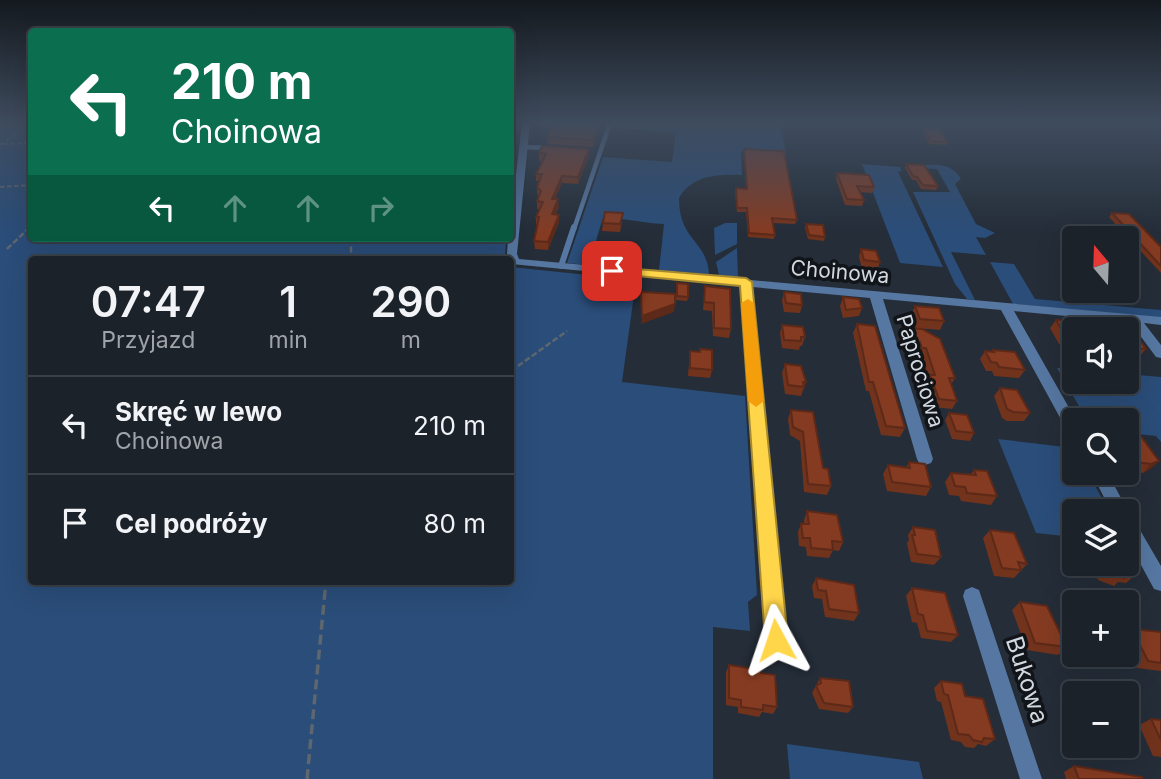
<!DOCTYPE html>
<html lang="pl">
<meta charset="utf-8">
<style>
:root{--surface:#1b222a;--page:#282f36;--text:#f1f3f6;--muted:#a0a4a8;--line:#393f47}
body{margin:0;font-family:Inter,sans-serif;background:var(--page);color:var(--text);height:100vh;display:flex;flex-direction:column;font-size:26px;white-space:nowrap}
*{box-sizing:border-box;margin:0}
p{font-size:23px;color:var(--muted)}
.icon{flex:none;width:38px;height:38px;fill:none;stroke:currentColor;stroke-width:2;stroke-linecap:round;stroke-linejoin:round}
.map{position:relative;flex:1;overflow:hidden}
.sheet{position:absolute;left:28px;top:256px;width:486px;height:329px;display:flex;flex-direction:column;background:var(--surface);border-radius:7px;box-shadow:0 7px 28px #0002,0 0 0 2px var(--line)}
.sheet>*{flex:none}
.top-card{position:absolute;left:28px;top:28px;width:486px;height:214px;border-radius:7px;box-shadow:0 7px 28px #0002,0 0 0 2px var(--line);background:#0b6e4f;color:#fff;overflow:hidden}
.needle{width:46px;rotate:341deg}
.controls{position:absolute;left:1062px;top:226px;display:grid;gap:14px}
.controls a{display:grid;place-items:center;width:77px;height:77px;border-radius:7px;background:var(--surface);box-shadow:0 7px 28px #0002,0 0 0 2px var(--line);font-size:35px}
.pin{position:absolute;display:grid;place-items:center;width:60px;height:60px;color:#fff;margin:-30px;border-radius:14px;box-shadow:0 4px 10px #0006}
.me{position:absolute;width:77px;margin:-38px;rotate:355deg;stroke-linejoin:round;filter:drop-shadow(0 0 5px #0008)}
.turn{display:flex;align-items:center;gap:24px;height:147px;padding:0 28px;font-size:32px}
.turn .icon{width:91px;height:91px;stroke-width:2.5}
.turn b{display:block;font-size:49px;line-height:60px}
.lanes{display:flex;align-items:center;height:66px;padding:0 28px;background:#0003;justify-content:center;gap:35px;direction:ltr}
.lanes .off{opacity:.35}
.eta{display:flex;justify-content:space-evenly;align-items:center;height:119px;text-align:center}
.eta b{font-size:42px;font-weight:600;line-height:49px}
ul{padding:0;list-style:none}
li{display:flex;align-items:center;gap:21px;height:98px;padding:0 28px;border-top:2px solid var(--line)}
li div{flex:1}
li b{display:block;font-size:26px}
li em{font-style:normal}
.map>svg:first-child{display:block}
.green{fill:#2a4d79}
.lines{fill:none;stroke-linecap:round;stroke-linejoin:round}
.path-far2{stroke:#5e666f;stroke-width:2;stroke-dasharray:4.5 2.5;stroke-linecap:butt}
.path-far1{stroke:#5e666f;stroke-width:2.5;stroke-dasharray:6 2.5;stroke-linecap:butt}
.path{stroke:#5e666f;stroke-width:3.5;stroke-dasharray:10 5;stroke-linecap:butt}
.lane-far1{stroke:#5677a1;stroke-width:4.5}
.lane{stroke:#5677a1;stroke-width:6}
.street{fill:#5677a1;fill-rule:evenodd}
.wall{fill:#72331d}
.shaded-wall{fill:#5d2918}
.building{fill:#853b22;stroke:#5d2918;stroke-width:2}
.route{fill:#ffd54a;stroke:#a68a30;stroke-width:2}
.slow{fill:#f59e0b}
.labels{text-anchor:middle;stroke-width:7;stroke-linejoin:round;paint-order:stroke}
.street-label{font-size:21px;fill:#d2d8df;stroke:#11151a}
.near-street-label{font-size:24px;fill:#d2d8df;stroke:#11151a}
</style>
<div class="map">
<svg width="1161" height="779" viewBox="0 0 1161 779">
<rect width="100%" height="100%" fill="#242d38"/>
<path class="green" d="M0 123H31L32 238H506L505 259H32V581H511V267L636 280 622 382 745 396 757 595 748 602 750 631 713 627V779H0Z
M613 123H780L786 154 741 151 742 175C718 174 692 175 679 198 679 241 707 240 709 274L659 270 664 224C642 223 624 218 603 217L589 265 567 263 603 157 672 162 676 132 612 128Z
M862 164 900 167 902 171 898 172 943 267 900 263Z
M919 165C937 165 951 162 961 179L955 184 976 224 995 233 985 238 976 237 986 255 951 252 975 300 967 299 955 284 913 192H950L937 169 915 168Z
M737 223V244L715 255 714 228 725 223Z
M737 248 738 277 719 275 716 262Z
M990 262 1014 264 1035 299 1161 310V318L1013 304Z
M1057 368 1074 369V382H1127V374L1161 377V442L1156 436 1127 433V420H1087Z
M998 439 1074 448V472L1088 473 1109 511H1074V537L1036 533Z
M787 744 919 762 923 779H790Z"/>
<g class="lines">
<path class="path-far2" d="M3 144 32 143
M0 145 31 123
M0 187 32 185
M28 229 32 225"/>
<path class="path-far1" d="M351 238V259
M7 249 30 227
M511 371 567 331"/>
<path class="path" d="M307 779 326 581"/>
<path class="lane-far1" d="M524 147 551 148
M574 229 610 123"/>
<path class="lane" d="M561 266 574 227"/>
<path class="street" d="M522 123H530L517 254 519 259 1161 317V325L1144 323 1161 345V358L1156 357 1130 322 1014 311 1076 420 1074 436 1069 434 1001 310 883 299 933 459 931 463 925 465 919 463 917 459 870 298 752 287 786 640 783 647 776 650 769 647 766 640 741 286 511 264V259H508L507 254 508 238H511V217Z
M1091 472H1107L1128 511 1127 514V511H1111Z
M1127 516 1133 518 1161 566V591L1154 589 1127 539Z
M972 587 979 590 1042 779H1020L963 596 965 590Z"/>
</g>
<path class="wall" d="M538 123H601L593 147 547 144V137L551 127 538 126Z
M924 129 948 142 946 145 929 144 922 132Z
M589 149V156L578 184 562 183 555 199 559 207 556 214 559 215V222L548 250 535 249 534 241 538 225H536V217L539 209H537V201L539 196 537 195V187L539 181H536V174L542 161H539V153Z
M744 149 797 220 795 224 773 223 775 235 774 239 748 237 746 212H737L735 192 736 188 746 189Z
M906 164 938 186 936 190 921 189 916 180H912L905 168Z
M837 173 874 187 872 193 860 192 864 200 862 206 845 205 836 179Z
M1112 213 1161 247V273L1109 217Z
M622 221 620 232 602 231 603 223Z
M806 224 825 237 824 241 808 239 805 228Z
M861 249 880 262 877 270 862 268 859 257Z
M677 283 688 297 687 301 676 300Z
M705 286 731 329 729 338 713 336 712 311 703 310Z
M784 292 802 305 800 313 784 312 782 301Z
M843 297 862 308 859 316 843 318 840 306Z
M915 306 944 321 940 330 916 328 911 315Z
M1106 319 1126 321 1146 349 1139 357 1127 356V329H1101L1100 328Z
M1056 320 1074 329V345L1059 344 1050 328Z
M857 324 905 428 900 437 881 435 869 391H866L853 333Z
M782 325 805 337 802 346H800L799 350 782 348 780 333Z
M901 328 922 329 955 378 951 385 957 401 952 409 934 407 925 383 928 377 922 357H918L916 350 902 349 898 336Z
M993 350 1025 370 1019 378 994 376 992 371H986L980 359 985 351 992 352Z
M690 351 700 352 712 370 710 378 688 376Z
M785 364 806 382 801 396 785 394 782 373Z
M1000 388 1030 413 1024 421H1007L1002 418 994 396Z
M791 410 823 468 831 486 827 495 804 492 800 441 790 435 788 419Z
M949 413 974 433 970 441 952 439 945 420Z
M1127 430 1159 461 1150 469 1143 473 1128 470 1127 468Z
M909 462 931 487 926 496 887 491 883 474 888 465 906 468Z
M974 470 997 496 991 505 961 501 959 496 949 495 945 482 951 473 971 474Z
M807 511 843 542 839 551 833 550 829 558 807 556 806 547 799 546 798 532 801 524H804V520Z
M913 527 941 557 934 565 911 562 907 543 909 540 908 535Z
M990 530 1027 564 1014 578 994 576 983 538Z
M1080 564H1127L1135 575 1126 583 1118 582 1114 586 1098 580 1092 566Z
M816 578 859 613 854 621 825 617 822 599 814 598 812 586Z
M912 588 958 635 951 642 921 638 917 623 912 622 906 596Z
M1020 602 1067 647 1058 655 1027 650 1012 610Z
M1132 629 1161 632V671L1137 668 1127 647V632Z
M729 665 761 673 777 707 773 714 762 712 759 717 738 713V707L726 705V672Z
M820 678 853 707 848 713 819 709 812 693Z
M941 681 965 696 995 739 986 746 978 744 974 748 965 747 961 742 951 740 941 702 937 701 934 688Z
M1151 719 1161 720V757L1153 756 1139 725Z
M1074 766 1142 779H1066L1064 772Z"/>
<path class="shaded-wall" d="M598 123H601L593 147V140Z
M589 149V156L578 184V177Z
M562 176V183L552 206V199Z
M558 199 559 207 553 222 552 214Z
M559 215V222L548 250V242Z
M675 304 674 312 641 324 642 316Z
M1159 461 1150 469 1143 473 1151 464Z"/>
<path class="building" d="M552 123H598L593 140 547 137Z
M924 129H939L948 142 931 141Z
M542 146 589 149 578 177 562 176 552 199H558L552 214 559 215 548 242 534 241 539 217H536L543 202 537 201 541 191 537 187 542 174H536L546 154 539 153Z
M744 149 784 151 797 220 772 218 775 235 749 233 747 208H737L736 188 747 189Z
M906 164 924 165 938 186 923 185 917 177 913 176Z
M837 173 869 175 874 187 857 186 864 200 847 199Z
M605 212 623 213 620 224 603 223Z
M1112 213 1129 214 1161 247V266Z
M806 224 823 225 825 237 809 235Z
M861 249 876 251 880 262 864 260Z
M677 283 688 284V297L677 296Z
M705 286 730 289 731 329 714 328V303L704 302Z
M641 292 675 294V304L642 316Z
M784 292 801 294 802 305 786 303Z
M843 297 859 299 862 308 846 310Z
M915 306 939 308 944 321 920 319Z
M1106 319 1126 321 1146 349 1127 347V329H1112Z
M1056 320 1076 322 1080 329H1074V336L1065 335Z
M857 324 875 326 905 428 886 426 873 382H869Z
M782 325 803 327 805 337H801V341L784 340Z
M901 328 922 329 940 339 955 378H949L957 401 939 399 930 375H935L926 348H922L920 342 905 341Z
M700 349 712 350V370L690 368V351L700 352Z
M993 350 1015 352 1025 370 999 367 997 363 991 362 985 351 994 352Z
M785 364 801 366 806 382H803L804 387 788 385Z
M1000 388 1017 390 1030 413 1013 412 1007 409Z
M791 410 813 412 823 468 828 469 831 486 808 484 803 432 793 427Z
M949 413 967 415 974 433 956 431Z
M1127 430 1137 431 1159 461 1151 464 1136 462 1127 445Z
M909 462 925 464 931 487 892 482 888 465 910 468Z
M974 470 987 471 997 496 967 493 965 487 955 486 951 473 976 475Z
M807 511 837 515 843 542 832 541 833 550 811 548 810 538H803L801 524H809Z
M913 527 935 530 941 557 917 554 912 535H915Z
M990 530 1014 533 1027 564 1018 562 1021 570 1002 568Z
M1127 560 1135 575 1126 574 1124 578 1107 572 1103 564H1127Z
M816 578 854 585 859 613 829 609 826 591 818 590Z
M912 588 945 593 958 635 927 631 923 615 918 614Z
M1020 602 1047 606 1067 647 1035 643Z
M1132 629 1161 632V663L1148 661Z
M729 665 761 670V673L775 675 777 707 763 705V710L741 707V700L729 698Z
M820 678 849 681 853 707 824 703 816 686 821 683Z
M941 681 962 684 965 696 983 699 995 739 984 738 982 742 973 740 969 735 958 734 948 695 944 694Z
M1151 719 1161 720V740Z
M1074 766 1142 777V779H1079Z"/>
<linearGradient id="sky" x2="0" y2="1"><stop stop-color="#14191f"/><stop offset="0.53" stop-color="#3f4c5e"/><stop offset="1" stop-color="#3f4c5e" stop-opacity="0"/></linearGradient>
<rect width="1161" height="232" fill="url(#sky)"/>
<path class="route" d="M612 267 746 278 752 282 788 640 784 647 776 651 768 647 765 640 740 286 607 273 606 271Z"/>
<path class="slow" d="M748 299 754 303 764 401 756 407 748 401 741 303Z"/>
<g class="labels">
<g class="street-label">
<text transform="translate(840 272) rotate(5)" y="7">Choinowa</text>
<text transform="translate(920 371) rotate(73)" y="7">Paprociowa</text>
</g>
<g class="near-street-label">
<text transform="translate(1027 680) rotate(72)" y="8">Bukowa</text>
</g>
</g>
</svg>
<div class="controls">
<a><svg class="needle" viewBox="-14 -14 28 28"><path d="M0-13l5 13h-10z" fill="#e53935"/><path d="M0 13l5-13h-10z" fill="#a0a4a8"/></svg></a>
<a><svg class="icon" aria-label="sound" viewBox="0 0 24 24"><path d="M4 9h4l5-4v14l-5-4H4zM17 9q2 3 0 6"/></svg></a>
<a><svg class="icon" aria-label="search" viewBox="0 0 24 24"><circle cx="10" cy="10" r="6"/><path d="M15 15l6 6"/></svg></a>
<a><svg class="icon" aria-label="layers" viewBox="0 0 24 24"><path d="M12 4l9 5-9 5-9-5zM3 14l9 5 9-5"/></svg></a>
<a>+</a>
<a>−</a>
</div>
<div class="pin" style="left:612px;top:271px;background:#d93025"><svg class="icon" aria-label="arrive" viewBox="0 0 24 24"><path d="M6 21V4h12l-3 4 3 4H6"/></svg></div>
<svg class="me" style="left:776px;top:640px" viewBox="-20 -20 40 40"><path d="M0-17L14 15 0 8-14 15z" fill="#ffd54a" stroke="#fff" stroke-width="4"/></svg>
<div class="top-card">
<div class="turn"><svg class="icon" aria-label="left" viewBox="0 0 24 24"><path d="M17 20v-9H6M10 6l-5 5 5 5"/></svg><div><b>210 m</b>Choinowa</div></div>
<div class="lanes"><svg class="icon" aria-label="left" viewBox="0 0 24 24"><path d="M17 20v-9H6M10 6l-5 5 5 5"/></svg><svg class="icon off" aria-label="ahead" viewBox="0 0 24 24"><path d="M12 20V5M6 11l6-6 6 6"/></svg><svg class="icon off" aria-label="ahead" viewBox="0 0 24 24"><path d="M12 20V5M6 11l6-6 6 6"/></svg><svg class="icon off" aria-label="right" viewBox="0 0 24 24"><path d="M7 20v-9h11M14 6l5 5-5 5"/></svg></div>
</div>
<section class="sheet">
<div class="eta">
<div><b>07:47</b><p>Przyjazd</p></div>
<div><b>1</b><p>min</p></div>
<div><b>290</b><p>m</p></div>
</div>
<ul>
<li><svg class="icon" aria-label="left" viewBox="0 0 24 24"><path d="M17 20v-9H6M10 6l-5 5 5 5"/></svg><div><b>Skręć w lewo</b><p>Choinowa</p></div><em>210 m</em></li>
<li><svg class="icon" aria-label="arrive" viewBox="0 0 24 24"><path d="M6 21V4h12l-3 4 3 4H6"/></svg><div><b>Cel podróży</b></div><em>80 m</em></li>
</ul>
</section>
</div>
